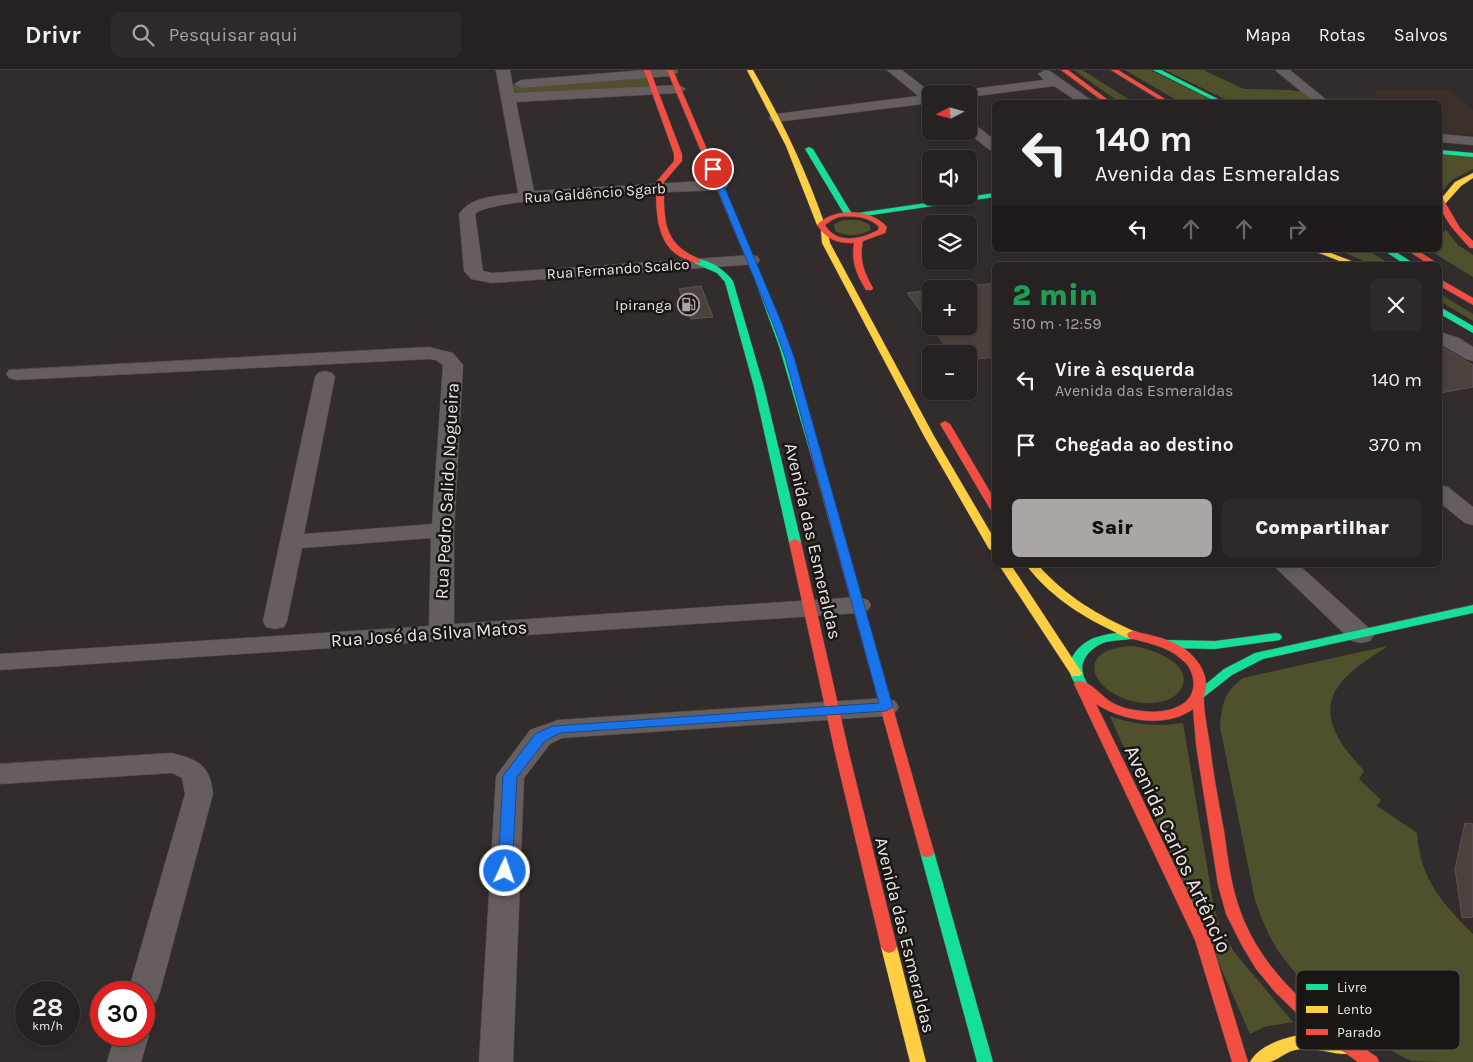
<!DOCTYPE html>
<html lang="pt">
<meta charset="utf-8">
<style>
:root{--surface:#262221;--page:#2e2a2a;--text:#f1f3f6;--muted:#a4a4a5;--line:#423f3f;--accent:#aba5a4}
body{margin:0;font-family:Karla,sans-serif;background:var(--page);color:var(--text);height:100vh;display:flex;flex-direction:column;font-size:19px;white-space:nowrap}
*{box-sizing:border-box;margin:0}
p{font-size:16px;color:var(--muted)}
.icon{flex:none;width:28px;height:28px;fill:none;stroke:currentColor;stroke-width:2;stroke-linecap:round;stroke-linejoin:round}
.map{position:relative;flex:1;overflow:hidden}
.sheet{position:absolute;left:992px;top:192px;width:450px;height:305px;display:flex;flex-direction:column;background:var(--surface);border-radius:8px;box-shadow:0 2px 8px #0003,0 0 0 1px var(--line)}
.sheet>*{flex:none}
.guide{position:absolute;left:992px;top:30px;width:450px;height:152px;border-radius:8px;box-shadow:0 2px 8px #0003,0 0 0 1px var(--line);background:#262221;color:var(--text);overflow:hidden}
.needle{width:32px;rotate:264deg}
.tools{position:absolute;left:922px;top:15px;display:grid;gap:10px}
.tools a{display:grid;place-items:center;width:55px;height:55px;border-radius:8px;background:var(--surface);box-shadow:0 2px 8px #0003,0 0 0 1px var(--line);font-size:25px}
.speed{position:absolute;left:15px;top:911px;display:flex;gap:10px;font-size:25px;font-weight:700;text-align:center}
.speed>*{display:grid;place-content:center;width:65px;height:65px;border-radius:50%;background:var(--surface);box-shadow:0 2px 8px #0003,0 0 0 1px var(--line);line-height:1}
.speed small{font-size:12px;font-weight:400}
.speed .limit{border:8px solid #d22;background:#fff;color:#111}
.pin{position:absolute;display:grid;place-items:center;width:42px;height:42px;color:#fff;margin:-21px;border:2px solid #fff;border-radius:50%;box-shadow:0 1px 5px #0007}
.me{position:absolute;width:55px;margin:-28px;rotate:3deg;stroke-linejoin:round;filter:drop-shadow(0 0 4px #0008)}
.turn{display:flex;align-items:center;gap:18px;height:105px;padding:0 20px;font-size:22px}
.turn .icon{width:65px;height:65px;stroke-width:2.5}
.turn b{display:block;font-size:35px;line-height:42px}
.lanes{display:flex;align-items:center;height:48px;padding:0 20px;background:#0003;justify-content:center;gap:25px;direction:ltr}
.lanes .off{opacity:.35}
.round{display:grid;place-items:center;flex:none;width:52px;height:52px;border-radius:8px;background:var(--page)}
.summary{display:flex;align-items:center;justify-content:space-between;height:85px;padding:0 20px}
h1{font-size:30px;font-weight:800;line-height:38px;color:#1e9e55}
.action{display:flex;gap:10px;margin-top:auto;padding:10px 20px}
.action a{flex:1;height:58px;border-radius:8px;background:var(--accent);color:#111;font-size:20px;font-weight:800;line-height:58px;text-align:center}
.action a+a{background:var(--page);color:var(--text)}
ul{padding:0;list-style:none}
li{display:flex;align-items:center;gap:15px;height:65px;padding:0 20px}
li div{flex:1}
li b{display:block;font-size:19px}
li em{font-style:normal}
header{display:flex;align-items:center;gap:30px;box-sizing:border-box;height:70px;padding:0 25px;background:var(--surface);border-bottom:1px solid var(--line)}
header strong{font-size:24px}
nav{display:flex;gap:28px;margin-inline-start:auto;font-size:18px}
.search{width:350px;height:45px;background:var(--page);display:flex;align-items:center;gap:12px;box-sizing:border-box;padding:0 18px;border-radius:8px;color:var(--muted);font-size:19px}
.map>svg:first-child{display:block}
.built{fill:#3d302b}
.green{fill:#50512c}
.building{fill:#4b423e;stroke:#595453}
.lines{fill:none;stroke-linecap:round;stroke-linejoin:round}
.street-casing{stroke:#4f4b4a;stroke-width:1}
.fast-casing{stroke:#4f4b4a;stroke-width:1}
.slow-casing{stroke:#4f4b4a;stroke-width:1}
.jam-casing{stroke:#4f4b4a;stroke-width:1}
.street{fill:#655d5e;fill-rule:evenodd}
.fast{fill:#16e098;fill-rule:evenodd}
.slow{fill:#ffcf43;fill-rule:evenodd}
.jam{fill:#f24e42;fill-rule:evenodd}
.route{fill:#1a73e8;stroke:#114b97}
.labels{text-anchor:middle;stroke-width:5;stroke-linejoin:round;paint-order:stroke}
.far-street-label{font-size:15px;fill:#ece6e4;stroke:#191614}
.far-poi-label{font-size:15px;fill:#ece6e4;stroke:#191614;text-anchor:end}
.street-label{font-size:18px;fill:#ece6e4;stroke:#191614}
.near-street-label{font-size:21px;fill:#ece6e4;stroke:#191614}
.key{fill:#191614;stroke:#585452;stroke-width:1}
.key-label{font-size:14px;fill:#ece6e4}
</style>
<header>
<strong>Drivr</strong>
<div class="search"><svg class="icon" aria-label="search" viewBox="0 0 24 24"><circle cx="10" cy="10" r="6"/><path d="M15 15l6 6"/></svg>Pesquisar aqui</div>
<nav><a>Mapa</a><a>Rotas</a><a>Salvos</a></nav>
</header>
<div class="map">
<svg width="1473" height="992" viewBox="0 0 1473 992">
<rect width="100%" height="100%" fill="#322d2c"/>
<path class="built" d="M1373 20H1449L1473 40V64H1440V32H1330L1323 27H1379Z"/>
<path class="green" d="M1074 0H1082L1133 32H1119Z
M1125 0H1150L1216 32H1180Z
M1165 0H1203L1244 19 1289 20 1303 22 1317 32H1231Z
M648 4 654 21 507 28 505 16 558 10Z
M1440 84 1473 87V99L1452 110 1442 121 1440 119Z
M844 150H858L869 154 871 160C859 166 847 167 835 161L834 154Z
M1446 160 1458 175 1473 185V207L1429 180H1440V165Z
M1369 181 1392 195H1373L1343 182Z
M1440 224 1473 244V251L1440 231Z
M1132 576C1149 578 1193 592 1182 617 1178 624 1172 629 1164 631 1108 645 1057 580 1132 576Z
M1388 576C1350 601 1310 624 1342 674 1348 684 1357 692 1364 701L1359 709 1381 730 1377 736 1417 763C1420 809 1442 833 1473 864V992C1460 992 1422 992 1412 991 1369 973 1302 918 1277 879 1267 863 1261 847 1255 830L1220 657C1222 634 1224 622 1243 608Z
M1110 646C1135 655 1157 657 1183 653L1214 838 1220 857 1234 882 1293 952 1264 957 1250 964Z"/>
<path class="building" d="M995 213V287L969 290V284H951L907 223 931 220V256H969V216Z
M701 216 713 247 691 249 679 219Z
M1440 276 1473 295V317L1440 323Z
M1465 753 1473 754V847L1462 848 1455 799Z"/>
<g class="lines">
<defs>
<path id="street" d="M496 0H510L514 23 679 15 686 19 679 23 516 32 534 121 720 110 726 112 728 115 726 118 720 120C685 122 491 126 475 144L483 201 492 203 751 185 757 186 760 190 757 194 492 213 471 209 464 201 459 144C471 126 498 126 518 123Z
M646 0H676L678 2 671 6 521 18 514 14 521 10Z
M887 0H902L933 24H931V33L776 52 771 51 769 48 771 45 776 44 918 26Z
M1045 0 1050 1 1094 32H1078L1054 16 969 27V24H956L963 20 1044 10 1038 4Z
M1275 0H1290L1329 32H1314Z
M969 53 974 54 995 70V81L990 80 965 61H969Z
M1440 64 1473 67V75L1440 72Z
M1440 262 1459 268 1473 277V291L1466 289 1440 274Z
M429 277 453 283 463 295 454 460V554L859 527 868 530 871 535 868 540 859 543 0 600V584L429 556 431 468 302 478 287 551 284 557 275 559 266 557 263 551 315 307 318 303 325 301 332 303 335 307 304 464 432 454 443 295 436 290 429 289 16 310 9 308 6 304 9 300Z
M1440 415 1448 417 1473 437V455L1465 453 1440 433Z
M1273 495H1299L1370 559 1374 565 1370 571 1361 573 1352 571Z
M886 628 895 631 899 637 895 643 886 646 562 668 550 674 524 708 513 992H479L496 706 530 660 558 650Z
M172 683C199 690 210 695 213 724L160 922 156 932 144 936V922H128L185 724 182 708 172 703 0 714V694Z
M144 955 149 965 141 992H107L115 965H144Z"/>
<path id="fast" d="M1153 0H1161L1224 32H1217Z
M809 77 813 79 852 144 851 146 844 144 805 79Z
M1440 80 1473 83V87L1440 84Z
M995 123V127L858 147 854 145 858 143Z
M1383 180H1393L1416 195H1406Z
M694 189C708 188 725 200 733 211L764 317 801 472 799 474H791L789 472 754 317 725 212 717 203 694 193Z
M759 207 763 210 788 276 822 389 821 391 817 392 812 389 779 276 755 210Z
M1440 237 1473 256V263L1440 244Z
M1473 535V543L1263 589 1232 605 1204 627H1196L1194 624 1224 599 1255 583Z
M1133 561 1137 562 1139 565 1137 568C1127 570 1116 570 1106 572 1093 576 1079 589 1083 603 1084 609 1087 613 1090 617L1088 620H1080C1076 614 1071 609 1070 602 1067 586 1083 571 1097 567 1109 563 1121 563 1133 561Z
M1276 563 1280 564 1282 567 1280 570 1215 579 1167 578 1161 574 1167 570 1215 571Z
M927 777 932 778 934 782 993 992H977L920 782 922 778Z"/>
<path id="slow" d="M747 0H753C782 50 806 101 825 155L824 157 817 155 786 76Z
M1473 103V108L1461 116 1445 134H1440V130L1455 112Z
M821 161 828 163 830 173 934 366 995 470V482L989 479 924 366 822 173Z
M1311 180H1323L1362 195H1350Z
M999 495H1011L1080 600 1082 603 1080 606H1072Z
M1026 495H1038C1065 526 1099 546 1136 562L1138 565 1136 568C1128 570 1119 564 1111 560 1079 545 1048 524 1026 495Z
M889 871 894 873 897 877 926 992H910L881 877 884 873Z
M1299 965 1321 966 1352 973 1354 978 1352 983C1339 987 1317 977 1302 979 1286 980 1281 989 1270 992 1264 992 1256 992 1250 992 1258 976 1283 968 1299 965Z"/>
<path id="jam" d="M644 0H650L682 84V91L664 112C664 149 662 174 700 189V193C694 193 690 191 685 189 655 177 656 139 656 112L674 91V84Z
M667 0H673L763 210 762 212H756L755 210Z
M1061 0H1068L1111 32H1104Z
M1111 0H1118L1170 32H1163Z
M1440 129H1443L1460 158 1473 171V178H1470C1458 164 1440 148 1440 129Z
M851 142C865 143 877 146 887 157L885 163 863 171C859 190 864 202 873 218L872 220H866C856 204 851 191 854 173 838 174 826 169 817 155 827 145 837 143 851 142ZM839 147C854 146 868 146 879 157L878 160C861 169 837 175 825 155L832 150Z
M1407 180H1417L1440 195H1430Z
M1440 209 1473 228V235L1440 216Z
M945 351 950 354 995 430V442L990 439 940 354Z
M817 386 822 389 934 782 932 786 927 787 922 786 920 782 812 389Z
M795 469 801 472 849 683 897 877 894 881 889 883 884 881 881 877 835 683 789 472Z
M1133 561C1155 566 1183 571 1197 591 1203 598 1207 609 1206 619 1206 621 1204 624 1204 626 1203 637 1208 663 1210 675 1213 704 1219 733 1224 761 1228 789 1231 817 1241 843 1265 907 1322 951 1377 987L1379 992H1358L1317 963 1275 922 1256 899 1241 874 1226 844 1218 815 1196 675 1193 639C1166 659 1122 651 1096 634L1211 870 1248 992H1232L1195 870 1074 614 1076 611C1088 608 1102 627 1113 633 1122 638 1132 640 1142 641 1165 644 1198 637 1193 608 1191 600 1188 594 1181 589 1167 576 1147 573 1129 568L1127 565 1129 562Z"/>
</defs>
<use href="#street" class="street-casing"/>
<use href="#fast" class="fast-casing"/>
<use href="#slow" class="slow-casing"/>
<use href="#jam" class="jam-casing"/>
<use href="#street" class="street"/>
<use href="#fast" class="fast"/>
<use href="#slow" class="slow"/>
<use href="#jam" class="jam"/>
</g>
<path class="route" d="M713 96 717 99 782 254 794 287 893 637 886 641 560 663 545 671 517 707 512 801 510 805 505 807 500 805 498 801 503 706 535 664 553 656 879 633 785 287 773 254 709 99Z"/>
<defs>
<symbol id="fuel-ring" viewBox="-11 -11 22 22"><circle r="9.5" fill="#191614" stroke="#aba5a4" stroke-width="1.5"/><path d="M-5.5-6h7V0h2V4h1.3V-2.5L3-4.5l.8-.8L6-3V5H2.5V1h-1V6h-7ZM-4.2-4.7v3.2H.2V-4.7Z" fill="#aba5a4"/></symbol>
</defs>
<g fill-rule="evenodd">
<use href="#fuel-ring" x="676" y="222" width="25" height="25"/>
</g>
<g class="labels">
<g class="far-street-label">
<text transform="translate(595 123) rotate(-4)" y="5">Rua Galdêncio Sgarb</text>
<text transform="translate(618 199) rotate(-4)" y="5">Rua Fernando Scalco</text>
</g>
<g class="far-poi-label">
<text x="672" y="240">Ipiranga</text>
</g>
<g class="street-label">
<text transform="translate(447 421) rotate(-87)" y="6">Rua Pedro Salido Nogueira</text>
<text transform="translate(813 471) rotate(77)" y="6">Avenida das Esmeraldas</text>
<text transform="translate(429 564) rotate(-4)" y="6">Rua José da Silva Matos</text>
<text transform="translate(905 865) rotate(76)" y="6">Avenida das Esmeraldas</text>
</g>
<g class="near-street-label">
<text transform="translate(1178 779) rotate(65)" y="7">Avenida Carlos Artêncio</text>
</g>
</g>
<rect x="1296" y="900" width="164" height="80" rx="8" class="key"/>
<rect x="1306" y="914" width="22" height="6" fill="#16e098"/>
<rect x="1306" y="936" width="22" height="7" fill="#ffcf43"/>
<rect x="1306" y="959" width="22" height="6" fill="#f24e42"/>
<g class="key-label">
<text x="1337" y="922">Livre</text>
<text x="1337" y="944">Lento</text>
<text x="1337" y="967">Parado</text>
</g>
</svg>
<div class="tools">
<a><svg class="needle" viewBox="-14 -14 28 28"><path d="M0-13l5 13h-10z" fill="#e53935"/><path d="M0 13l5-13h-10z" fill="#a4a4a5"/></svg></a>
<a><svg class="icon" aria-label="sound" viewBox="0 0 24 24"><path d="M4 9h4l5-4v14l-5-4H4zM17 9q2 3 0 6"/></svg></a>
<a><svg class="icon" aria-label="layers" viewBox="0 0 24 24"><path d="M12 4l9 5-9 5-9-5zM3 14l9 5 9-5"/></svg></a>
<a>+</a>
<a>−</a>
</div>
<div class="speed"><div>28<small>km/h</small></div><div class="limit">30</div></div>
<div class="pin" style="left:713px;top:99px;background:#d93025"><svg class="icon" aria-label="arrive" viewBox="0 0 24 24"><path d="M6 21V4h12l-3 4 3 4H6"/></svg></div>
<svg class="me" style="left:505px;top:801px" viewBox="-20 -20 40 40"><circle r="17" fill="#1a73e8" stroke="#fff" stroke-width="3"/><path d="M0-11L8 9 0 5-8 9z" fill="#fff"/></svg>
<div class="guide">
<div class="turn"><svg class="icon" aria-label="left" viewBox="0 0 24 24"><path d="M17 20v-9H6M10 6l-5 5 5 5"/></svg><div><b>140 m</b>Avenida das Esmeraldas</div></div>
<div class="lanes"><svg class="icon" aria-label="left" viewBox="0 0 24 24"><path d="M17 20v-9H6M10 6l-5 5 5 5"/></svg><svg class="icon off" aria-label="ahead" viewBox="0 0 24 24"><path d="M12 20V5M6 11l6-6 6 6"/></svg><svg class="icon off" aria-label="ahead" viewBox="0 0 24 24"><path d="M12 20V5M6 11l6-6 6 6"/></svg><svg class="icon off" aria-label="right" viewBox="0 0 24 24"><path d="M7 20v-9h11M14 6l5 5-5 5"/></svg></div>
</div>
<section class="sheet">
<div class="summary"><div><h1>2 min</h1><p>510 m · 12:59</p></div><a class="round"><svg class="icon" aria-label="close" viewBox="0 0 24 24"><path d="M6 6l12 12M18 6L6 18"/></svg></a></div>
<ul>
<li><svg class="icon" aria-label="left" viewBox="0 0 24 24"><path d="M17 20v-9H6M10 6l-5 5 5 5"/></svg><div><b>Vire à esquerda</b><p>Avenida das Esmeraldas</p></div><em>140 m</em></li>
<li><svg class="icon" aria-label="arrive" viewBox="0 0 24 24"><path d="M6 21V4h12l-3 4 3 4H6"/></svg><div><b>Chegada ao destino</b></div><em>370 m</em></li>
</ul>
<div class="action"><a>Sair</a><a>Compartilhar</a></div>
</section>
</div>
